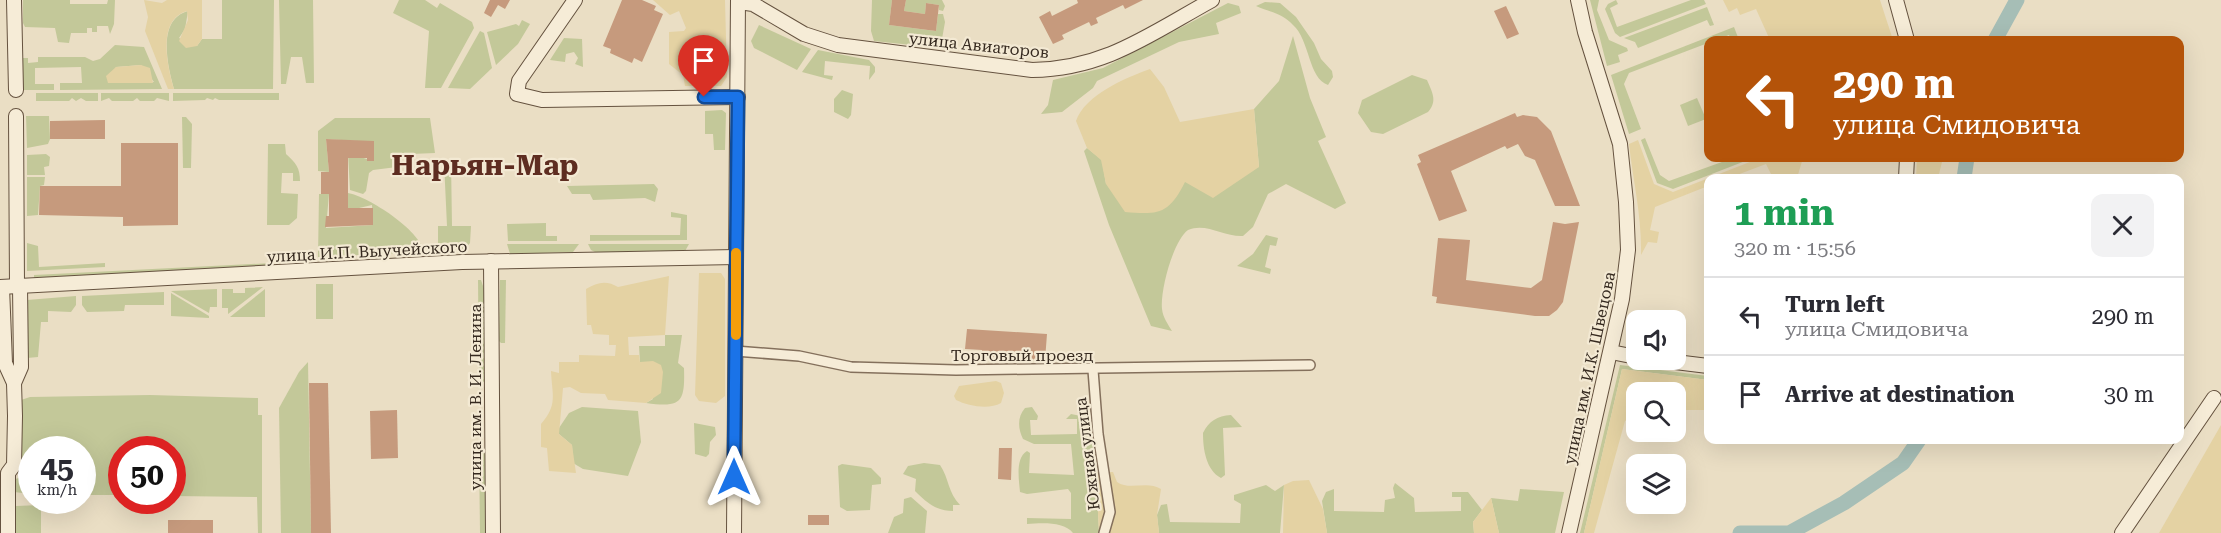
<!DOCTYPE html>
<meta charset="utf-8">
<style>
body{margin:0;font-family:"Roboto Serif",serif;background:#f2f2f3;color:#2b2b33;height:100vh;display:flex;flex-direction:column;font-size:22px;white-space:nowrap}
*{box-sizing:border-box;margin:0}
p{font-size:20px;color:#7c7c81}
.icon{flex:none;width:33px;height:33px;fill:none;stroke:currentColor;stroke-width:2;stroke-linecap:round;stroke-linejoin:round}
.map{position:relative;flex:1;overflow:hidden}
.panel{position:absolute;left:1704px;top:174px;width:480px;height:270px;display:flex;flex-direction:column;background:#fff;border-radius:12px;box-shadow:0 6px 24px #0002}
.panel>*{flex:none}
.hud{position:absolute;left:1704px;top:36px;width:480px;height:126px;border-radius:12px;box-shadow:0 6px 24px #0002;background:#b45309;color:#fff;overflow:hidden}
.tools{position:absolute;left:1626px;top:310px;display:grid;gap:12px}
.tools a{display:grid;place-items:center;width:60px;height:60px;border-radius:12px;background:#fff;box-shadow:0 6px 24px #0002;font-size:30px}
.speed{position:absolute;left:18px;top:436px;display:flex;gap:12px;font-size:30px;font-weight:700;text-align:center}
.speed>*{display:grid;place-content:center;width:78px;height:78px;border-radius:50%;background:#fff;box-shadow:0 6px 24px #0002;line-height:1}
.speed small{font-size:15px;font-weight:400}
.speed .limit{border:9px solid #d22;background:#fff;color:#111}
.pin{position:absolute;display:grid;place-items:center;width:51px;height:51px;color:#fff;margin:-62px -26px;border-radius:50% 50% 50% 0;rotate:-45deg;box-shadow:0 0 6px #0007}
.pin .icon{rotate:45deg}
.me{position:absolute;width:66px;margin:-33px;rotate:0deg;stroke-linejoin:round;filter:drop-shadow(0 0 4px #0008)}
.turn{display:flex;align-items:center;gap:21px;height:126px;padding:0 30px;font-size:27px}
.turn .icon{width:78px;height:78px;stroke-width:2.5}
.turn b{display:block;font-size:42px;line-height:51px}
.round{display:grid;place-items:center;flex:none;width:63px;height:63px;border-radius:12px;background:#f2f2f3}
.overview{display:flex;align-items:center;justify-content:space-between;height:102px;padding:0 30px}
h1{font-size:36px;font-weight:700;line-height:45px;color:#1e9e55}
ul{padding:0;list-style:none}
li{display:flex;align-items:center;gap:18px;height:78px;padding:0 30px;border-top:2px solid #e1e1e2}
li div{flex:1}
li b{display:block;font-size:22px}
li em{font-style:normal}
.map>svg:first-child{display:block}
.green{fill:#c3c899;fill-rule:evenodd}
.sand{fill:#e4d2a3;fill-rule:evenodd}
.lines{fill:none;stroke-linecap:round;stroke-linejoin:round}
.river{stroke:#a6beb6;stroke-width:15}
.building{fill:#c69a7d}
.street-casing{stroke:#84705c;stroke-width:12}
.secondary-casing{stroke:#65523f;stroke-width:16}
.street{stroke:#f6ecd7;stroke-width:9}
.secondary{stroke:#f6ecd7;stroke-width:14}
.route-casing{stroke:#114b97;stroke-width:15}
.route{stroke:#1a73e8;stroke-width:10}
.slow{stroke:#f59e0b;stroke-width:10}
.labels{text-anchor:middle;stroke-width:4.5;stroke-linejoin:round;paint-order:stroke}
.street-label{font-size:16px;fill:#35291f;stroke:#f3e9d3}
.town-label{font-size:28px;font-weight:bold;fill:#5e2d21;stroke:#f3e9d3}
</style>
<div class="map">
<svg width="2221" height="533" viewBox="0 0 2221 533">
<rect width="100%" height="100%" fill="#eadec4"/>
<g class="green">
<path d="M23 0H70V4H107L108 0H115L114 24 110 34 108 26H97V32H92V28H87V33H71L69 43 58 42 55 28 25 27 23 23Z"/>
<path d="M222 0H274L273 89H174C168 67 156 20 188 11L185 29 179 38 197 46 202 39H222Z"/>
<path d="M279 0H313L314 83H306L302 57H291L286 84H281Z"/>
<path d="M399 0H425L437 8 440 3 472 22 474 28 441 88H425L429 31 393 13Z"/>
<path d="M872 0H892L889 25 936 31 938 14H943L945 22 942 39 930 47 874 41 871 31Z"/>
<path d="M906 0H942L945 6 943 11 939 10V5L926 3 925 14 904 11Z"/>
<path d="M1590 0H1599L1597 10 1609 40 1627 48 1628 51 1618 55 1620 62 1607 66Z"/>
<path d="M1616 0 1618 4 1610 8 1617 27 1691 0H1704L1706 4 1620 37 1615 33 1605 9 1608 4Z"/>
<path d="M1265 2 1280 3 1296 17 1314 43 1321 59 1332 71 1333 77 1328 85C1308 78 1310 40 1293 25 1282 13 1269 12 1256 6Z"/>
<path d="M1228 3 1239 6 1241 13 1216 23 1219 34 1179 42 1097 81 1093 88 1062 112 1041 114 1048 105 1053 80 1103 68Z"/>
<path d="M1707 7 1714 25 1710 26 1707 20 1638 48 1635 42 1624 38Z"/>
<path d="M522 20 530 24 518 44 496 65 487 32 516 24 519 26Z"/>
<path d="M759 25 811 49 797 70 754 48 751 41Z"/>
<path d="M1734 27 1739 40H1731L1729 35 1629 73 1624 84 1641 129 1629 134 1611 75Z"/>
<path d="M480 31 484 33 492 68 470 89 448 88Z"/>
<path d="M1293 36 1310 98 1326 137 1318 141 1346 203 1335 209 1286 184 1268 194 1253 227 1243 236C1224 237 1206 222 1188 230 1173 241 1160 291 1162 309 1163 318 1168 324 1172 331L1151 326 1109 225 1084 151 1087 148 1102 160 1106 184 1184 181 1259 167 1254 109 1279 81Z"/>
<path d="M564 38 582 39 583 67 575 64 578 58 574 52 566 54 565 62 550 60Z"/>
<path d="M115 45 144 47 162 89 60 90V83H82L81 67 35 68V84H54V90H23V58H28V63L38 62V57H85L93 61 100 59ZM141 65 154 82 108 83 116 67Z"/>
<path d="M818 50 869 60 875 67V72L869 80 870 66 825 61 824 75 833 76 832 80 802 72Z"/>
<path d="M714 51 721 54 724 60 718 66 716 76 719 81 704 85 700 79 699 61Z"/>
<path d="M1412 75 1427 80C1432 92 1438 101 1428 112L1383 134 1371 132 1358 113 1362 100Z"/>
<path d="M842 90 853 94 851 115 848 119 834 112V99Z"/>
<path d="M36 93H98V101H86L81 98 76 101 72 98 69 101H36Z"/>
<path d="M101 93H169V101L157 98 154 101H140L137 98 133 101H112L109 98 101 101Z"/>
<path d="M173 93H279V100H219L215 98 213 100 207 98 205 100 173 101Z"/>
<path d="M1697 98 1706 119 1688 126 1680 105Z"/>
<path d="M722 110 726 113 725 150H714L713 134H705V111Z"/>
<path d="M26 116H49L50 139 48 144 27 148Z"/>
<path d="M182 117H186L192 124 191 168H183Z"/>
<path d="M335 118H430L435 153 411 154 400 158 397 167 373 170 369 173 366 191 363 194 350 190 348 153 373 161V142L326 139 329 172 318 171V131Z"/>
<path d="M1645 138 1660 175 1669 181 1733 158H1753L1673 189 1657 183 1641 140Z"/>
<path d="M268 144H285L286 154C296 163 300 168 300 181H293V173H282L281 193 298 194 297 218 289 225H267Z"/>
<path d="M46 154 50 157 49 166 44 167 45 175H27V155Z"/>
<path d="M451 161 452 226H471L470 243 465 249 431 250V246L438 243V226H447L444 162Z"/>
<path d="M27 177H45L44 185 40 186 38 215 27 216Z"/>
<path d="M654 184 658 189 655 202 645 198 593 200 590 194H572L567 186Z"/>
<path d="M348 193C369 197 420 230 424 252L318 257 319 194H329L326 228 373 225 372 205 359 208V213H348Z"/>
<path d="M671 212 687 215V240L590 241V235H680L681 218 671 217Z"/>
<path d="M546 223V236H557V241H508L507 224Z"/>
<path d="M1266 235 1278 238 1276 246 1270 245 1265 267 1271 269 1270 274 1237 266 1253 254Z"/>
<path d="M27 243 38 246 39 267 105 263V267L27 271Z"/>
<path d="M507 244H579L573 252 510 254Z"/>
<path d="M588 244H689L684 253H597L591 250Z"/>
<path d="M272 263 269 268 34 279V275Z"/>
<path d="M478 280H481L485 292V382H479Z"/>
<path d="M500 280H506L505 343H501L499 341Z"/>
<rect x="316" y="284" width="17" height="35"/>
<path d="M263 287 228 314V308H222V289H233V293H245V288Z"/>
<path d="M217 289V307H210L209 313 171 291Z"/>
<path d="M265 289V317H230Z"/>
<path d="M164 292V305H125L124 311 87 312 82 305V296Z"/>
<path d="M171 293 209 316V318L171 316Z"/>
<path d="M76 296V305L71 312 48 311V322H41L38 357 27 358V300Z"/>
<path d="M665 335H682L678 363 684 368C685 402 682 408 646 403L653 399 640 362 639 346H665Z"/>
<path d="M308 362 311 533H281L279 408 299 372Z"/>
<path d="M1620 365 1708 376V380L1622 369 1584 533H1580Z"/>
<path d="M150 395 258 398V415H262V533H258L257 497 173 496 172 450H122L121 495H83L82 450H32L31 494 14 492 13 480 21 477V400L30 397Z"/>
<path d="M582 407 638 411 641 442 628 476 583 469 573 463 572 445 559 434V428L569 413Z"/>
<path d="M1032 407 1038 416 1037 420H1030L1031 435 1077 434V419H1066L1071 414 1081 416 1090 426 1096 472 1099 533H1073C1064 521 1041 523 1027 524V518L1071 519V493L1068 489 1027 494 1020 492C1019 480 1015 458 1027 451L1030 453 1029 473 1074 475 1071 444H1034L1023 439C1018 429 1017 417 1025 408Z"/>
<path d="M1231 415 1242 427 1223 428 1225 475 1221 478C1206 470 1203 449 1203 433 1209 421 1217 416 1231 415Z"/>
<path d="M694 423 715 427 716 435 710 442 709 454 706 457 695 454Z"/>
<path d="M479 449 487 456 486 533H480Z"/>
<path d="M924 463 940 465C949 478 948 493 960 505H953V511C936 511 926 502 915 491L916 479 903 474 908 466Z"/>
<path d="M842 464 871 468 881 478V484L872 485 870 510 847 511 840 507 838 466Z"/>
<path d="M1395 483 1414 498 1415 512 1461 511V497H1452V492H1468L1482 510 1473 522 1474 533H1327L1322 501 1326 492 1334 489V511L1384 512 1385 500 1395 498 1393 488Z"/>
<path d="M1266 485 1275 491 1284 485 1280 533H1159L1157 515 1161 505 1167 504 1170 522 1240 523 1241 504 1234 500V495Z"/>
<path d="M1520 489 1564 492 1555 533H1499L1491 498 1518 501Z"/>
<path d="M911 497 927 511 925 533H888L894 517 903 513 904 499Z"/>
<path d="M41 505V533H13L16 506Z"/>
</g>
<g class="sand">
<path d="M144 0 162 3 167 0H202V39L197 46 186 48 179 41 188 20 187 11C156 20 168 67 174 89H168L145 31 148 17Z"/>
<path d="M653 0H725L727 77 721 86H685L683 75 669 64V32L684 31 686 28 679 11 670 15ZM711 37 713 49 724 60 714 72 719 78V82L704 85 700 79 699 61 708 53 707 48 698 47 703 38Z"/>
<path d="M1723 0H1880L1893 40H1770L1756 9 1740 15 1737 8 1729 12Z"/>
<path d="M141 65 150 68 153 83H108L106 76 116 67Z"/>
<path d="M1150 69 1164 87 1180 122 1254 109 1259 167 1213 198 1185 182C1169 214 1159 215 1125 212L1106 184 1101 160 1087 148 1076 121C1085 95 1125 78 1150 69Z"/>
<path d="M1638 140 1654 184 1673 192 1760 158H1803L1797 178H1773L1766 164 1729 178H1708V186L1655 207 1650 230 1659 232 1657 243 1648 242 1641 255C1642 217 1633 181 1629 144Z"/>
<path d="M1917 158H1943L1938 178H1916Z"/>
<path d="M699 273H721L725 279V396L716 403 699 401 695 395Z"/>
<path d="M669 276 665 335 628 337 629 355H639L640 362 653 361 661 365 663 372 661 393 646 403 608 400 605 394 581 393 570 387 563 388 559 434 572 445 576 473 549 471 547 448 541 447V424C558 405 552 395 551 371L559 373V362H579V355L615 356 616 345H609V335L593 334 591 325H587L586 289C597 282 607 280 618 287Z"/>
<path d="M1622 369 1708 380V410H1676V393H1636V414L1625 421 1594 533H1584Z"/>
<path d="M996 381 1001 383 1004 393 1001 403C989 410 968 406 956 400L954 396 959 386Z"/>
<path d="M2221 425V533H2159Z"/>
<path d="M1096 472H1113L1117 482C1130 491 1147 480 1161 489L1157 515 1159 533H1099Z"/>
<path d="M1309 480 1323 509 1327 533H1283L1284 485 1293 481Z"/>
<path d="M1491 498 1499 533H1474L1473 522Z"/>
</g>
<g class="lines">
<g class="river">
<path d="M1995 40 2017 0"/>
<path d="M1964 178 1967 158"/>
<path d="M1740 533H1789L1844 503 1903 463 1919 440"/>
</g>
</g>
<g class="building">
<path d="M490 0H510L505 9 498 5 491 17 484 13Z"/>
<path d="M622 0H642L656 6 654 10 663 14 642 62 634 58 632 63 610 53 611 49 603 46Z"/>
<path d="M892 0H906L904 11 925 14 926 3 939 5 936 31 889 25Z"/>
<path d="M1077 0H1143L1125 9 1123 5 1096 18 1098 23 1091 26 1089 22 1062 35 1064 39 1053 44 1039 17 1050 11 1052 16 1078 3Z"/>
<path d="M1506 6 1519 34 1507 39 1494 11Z"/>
<path d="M1515 113 1517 117 1523 115 1537 117 1551 131 1580 206H1555L1535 160 1525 156 1518 144 1507 149 1505 146 1451 171 1467 211 1439 221 1417 164 1421 162 1418 155Z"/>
<path d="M105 120V139H50V121Z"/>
<path d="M326 139 374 141V161H367V158H348V208H373V225L325 227 326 216H329V194H321V172H329Z"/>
<path d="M121 143H178V225L123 226V217L39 215 40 186H121Z"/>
<path d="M1553 222 1565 224 1579 222 1563 302 1557 310 1549 316H1535L1436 303 1437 297 1432 296 1438 238 1470 240 1466 280 1531 288 1542 280Z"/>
<path d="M967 329 1047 334 1045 360 982 356V350L965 349Z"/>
<path d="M309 383H328L331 533H311Z"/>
<path d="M397 410 398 458 371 459 370 411Z"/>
<path d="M999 448H1012L1011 480 998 479Z"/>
<rect x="808" y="515" width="21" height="10"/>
<rect x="168" y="520" width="45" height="13"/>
</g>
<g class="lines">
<defs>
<g id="street">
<path d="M735 351 799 356 851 367 956 370 1310 365"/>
<path d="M1093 370 1098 434 1110 512 1104 533"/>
</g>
<g id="secondary">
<path d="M14 0 16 90"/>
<path d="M575 0 519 81 517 94 542 100 738 97"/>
<path d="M1896 0 1907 40"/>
<path d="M739 2 753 4 804 34 838 45 1032 70C1105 69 1150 34 1212 0"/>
<path d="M16 116 17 286"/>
<path d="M1906 178 1907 158"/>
<path d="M491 261 493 533"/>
<path d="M0 287 462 262 736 257"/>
<path d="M2 287 5 363 14 383 15 416 14 465 8 473V533"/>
<path d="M1611 352 1636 357"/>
<path d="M1659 360 1708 366"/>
<path d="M14 383 21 367 20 286"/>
<path d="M734 533 738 0"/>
<path d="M1569 533 1622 299 1628 250 1626 202 1620 144 1585 32 1578 0"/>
<path d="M2122 533 2214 398"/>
</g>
</defs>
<use href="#street" class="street-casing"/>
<use href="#secondary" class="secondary-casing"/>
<use href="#street" class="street"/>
<use href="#secondary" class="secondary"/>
</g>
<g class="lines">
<defs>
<path id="route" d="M704 97H738L734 477"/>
</defs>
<use href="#route" class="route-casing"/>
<use href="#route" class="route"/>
<path class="slow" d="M736 335V253"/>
</g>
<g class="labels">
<g class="street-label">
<text transform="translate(979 45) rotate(6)" y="6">улица Авиаторов</text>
<text transform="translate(367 251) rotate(-3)" y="6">улица И.П. Выучейского</text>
<text x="1022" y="361">Торговый проезд</text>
<text transform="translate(1589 368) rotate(-78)" y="6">улица им. И.К. Швецова</text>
<text transform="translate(475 397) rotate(-90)" y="6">улица им. В. И. Ленина</text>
<text transform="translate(1087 454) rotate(-97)" y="6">Южная улица</text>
</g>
<g class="town-label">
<text x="485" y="175">Нарьян-Мар</text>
</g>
</g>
</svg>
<div class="tools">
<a><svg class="icon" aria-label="sound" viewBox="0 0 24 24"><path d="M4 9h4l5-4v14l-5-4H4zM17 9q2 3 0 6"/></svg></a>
<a><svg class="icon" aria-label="search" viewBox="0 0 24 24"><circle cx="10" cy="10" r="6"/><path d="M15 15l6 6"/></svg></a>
<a><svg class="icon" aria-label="layers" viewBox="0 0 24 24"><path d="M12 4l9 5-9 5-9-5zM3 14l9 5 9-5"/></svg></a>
</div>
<div class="speed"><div>45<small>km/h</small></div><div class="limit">50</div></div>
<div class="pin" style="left:704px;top:97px;background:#d93025"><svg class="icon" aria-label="arrive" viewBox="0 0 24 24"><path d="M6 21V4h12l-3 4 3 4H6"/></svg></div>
<svg class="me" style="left:734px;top:477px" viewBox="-20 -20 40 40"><path d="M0-17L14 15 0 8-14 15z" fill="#1a73e8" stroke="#fff" stroke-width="4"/></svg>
<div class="hud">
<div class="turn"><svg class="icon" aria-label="left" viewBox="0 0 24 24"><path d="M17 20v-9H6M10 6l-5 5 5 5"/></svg><div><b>290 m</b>улица Смидовича</div></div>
</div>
<section class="panel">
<div class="overview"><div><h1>1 min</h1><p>320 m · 15:56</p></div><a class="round"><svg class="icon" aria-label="close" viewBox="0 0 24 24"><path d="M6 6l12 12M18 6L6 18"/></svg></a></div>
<ul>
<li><svg class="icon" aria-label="left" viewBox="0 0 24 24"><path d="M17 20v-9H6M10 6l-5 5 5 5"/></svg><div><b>Turn left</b><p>улица Смидовича</p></div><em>290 m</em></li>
<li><svg class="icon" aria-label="arrive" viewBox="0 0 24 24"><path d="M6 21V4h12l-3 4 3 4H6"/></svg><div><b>Arrive at destination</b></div><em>30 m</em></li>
</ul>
</section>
</div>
